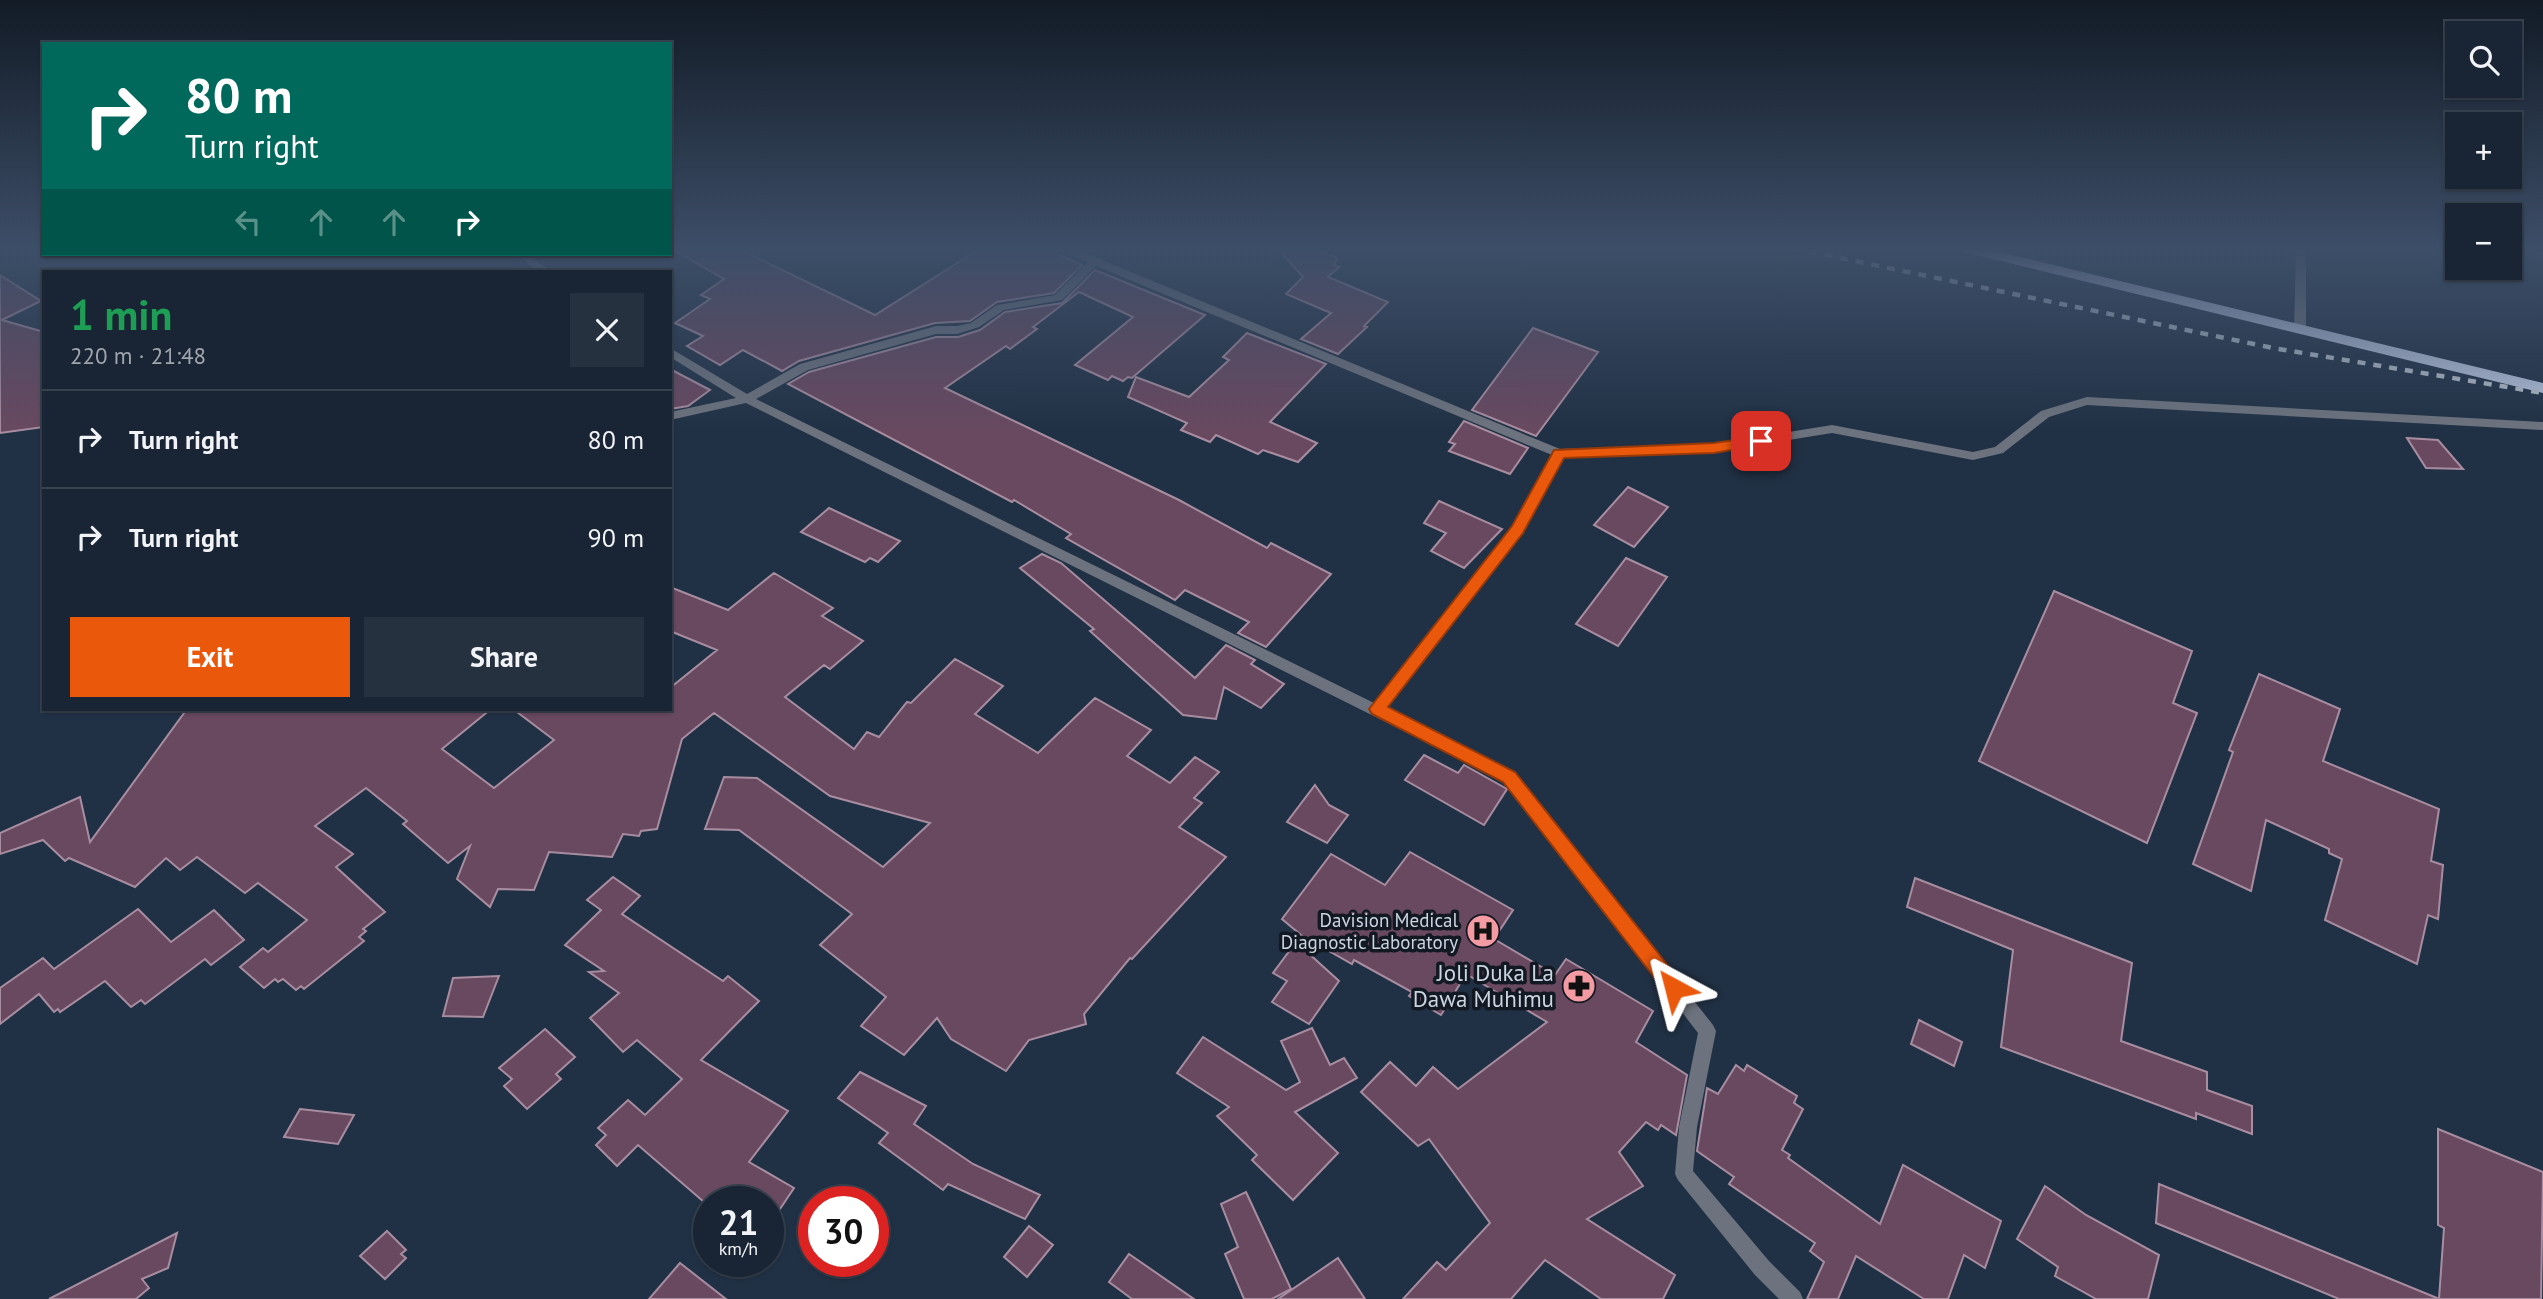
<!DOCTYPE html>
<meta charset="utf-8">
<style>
body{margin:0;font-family:"PT Sans",sans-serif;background:#263140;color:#f1f3f6;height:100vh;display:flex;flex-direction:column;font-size:26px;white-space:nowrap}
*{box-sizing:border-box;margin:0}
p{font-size:23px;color:#9fa5ac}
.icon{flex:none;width:38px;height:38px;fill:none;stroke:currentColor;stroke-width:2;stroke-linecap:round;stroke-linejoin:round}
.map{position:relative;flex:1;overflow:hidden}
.sheet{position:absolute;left:42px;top:270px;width:630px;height:441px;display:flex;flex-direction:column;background:#192534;border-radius:0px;box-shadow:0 2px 5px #0004,0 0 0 2px #37424f}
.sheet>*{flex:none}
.hud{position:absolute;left:42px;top:42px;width:630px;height:214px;border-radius:0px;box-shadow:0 2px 5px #0004,0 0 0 2px #37424f;background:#00695c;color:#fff;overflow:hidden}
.controls{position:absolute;left:2445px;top:21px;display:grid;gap:14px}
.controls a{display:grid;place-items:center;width:77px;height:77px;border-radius:0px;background:#192534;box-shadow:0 2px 5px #0004,0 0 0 2px #37424f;font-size:35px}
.speed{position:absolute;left:693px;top:1186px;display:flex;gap:14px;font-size:35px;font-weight:700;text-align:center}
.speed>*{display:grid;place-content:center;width:91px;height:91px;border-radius:50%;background:#192534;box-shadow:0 2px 5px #0004,0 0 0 2px #37424f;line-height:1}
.speed small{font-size:18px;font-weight:400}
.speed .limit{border:10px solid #d22;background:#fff;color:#111}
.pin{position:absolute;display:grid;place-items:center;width:60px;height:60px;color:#fff;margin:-30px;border-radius:14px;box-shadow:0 4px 10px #0006}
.me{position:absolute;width:77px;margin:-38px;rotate:322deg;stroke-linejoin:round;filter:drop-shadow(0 0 5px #0008)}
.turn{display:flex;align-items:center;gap:24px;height:147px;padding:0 28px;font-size:32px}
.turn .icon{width:91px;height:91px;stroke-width:2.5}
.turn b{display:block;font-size:49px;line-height:60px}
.lanes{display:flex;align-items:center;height:66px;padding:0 28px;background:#0003;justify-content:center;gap:35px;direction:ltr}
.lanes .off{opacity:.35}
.round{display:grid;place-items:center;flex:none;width:74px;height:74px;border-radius:0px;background:#263140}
.head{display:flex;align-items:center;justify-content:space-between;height:119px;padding:0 28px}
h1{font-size:42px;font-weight:700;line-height:52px;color:#1e9e55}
.primary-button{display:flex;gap:14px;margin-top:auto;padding:14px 28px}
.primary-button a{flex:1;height:80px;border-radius:0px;background:#ea580c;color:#fff;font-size:28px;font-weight:700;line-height:80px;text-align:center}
.primary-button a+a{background:#263140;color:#f1f3f6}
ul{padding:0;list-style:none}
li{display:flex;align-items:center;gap:21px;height:98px;padding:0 28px;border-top:2px solid #37424f}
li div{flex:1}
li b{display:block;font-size:26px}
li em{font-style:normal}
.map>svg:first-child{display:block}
.building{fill:#684960;stroke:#a88da0;stroke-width:2}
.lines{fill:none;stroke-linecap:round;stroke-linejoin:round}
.minor{fill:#6d737e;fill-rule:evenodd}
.trunk{fill:#b6c2dc;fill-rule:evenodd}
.rail{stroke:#b2bdcb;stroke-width:4.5;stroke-dasharray:8 8;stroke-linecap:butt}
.route{fill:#ea580c;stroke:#983908;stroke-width:2}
.labels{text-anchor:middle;stroke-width:7;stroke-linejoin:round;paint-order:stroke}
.poi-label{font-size:19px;fill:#cbd5e2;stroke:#121922;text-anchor:end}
.near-poi-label{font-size:23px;fill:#cbd5e2;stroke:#121922;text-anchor:end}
</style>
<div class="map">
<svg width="2543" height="1299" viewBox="0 0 2543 1299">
<rect width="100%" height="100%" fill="#213145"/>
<g class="building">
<path d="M670 248H737L875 315 981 248H1043L1082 265 1054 293 997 302 970 321 935 323 799 361 782 371 743 350 720 365 687 346 703 336 675 323 710 299 701 295 724 279Z"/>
<path d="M1277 248H1314L1337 258 1334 265 1339 267 1328 277 1388 302 1364 326 1367 327 1338 354 1301 339 1331 313 1286 294 1303 277Z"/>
<path d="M1095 270 1205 315 1132 378 1128 377 1123 381 1112 376 1108 380 1075 365 1133 317 1079 292 1033 327 1037 329 1010 349 1006 346 945 388 1179 500 1267 548 1271 543 1331 574 1266 647 1238 633 1249 622 1185 590 1175 600 1066 538 1071 534 1014 500 1012 502 788 384 809 372 936 337H958L980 330 1005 312 1062 303Z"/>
<path d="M0 275 41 301 2 320 44 332V427L0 433Z"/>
<path d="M1533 328 1598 352 1536 436 1472 410Z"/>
<path d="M1247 333 1326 364 1270 422 1317 443 1298 462 1263 450 1258 454 1216 435 1210 442 1181 430 1187 423 1128 397 1136 377 1189 397 1229 360 1223 357Z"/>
<path d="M670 369 710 390 688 406 670 409Z"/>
<path d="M1464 421 1528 448 1510 474 1449 451 1455 444 1449 442Z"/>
<path d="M2407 438 2438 440 2463 469 2426 468Z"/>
<path d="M1628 487 1668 507 1634 547 1594 525Z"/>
<path d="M1439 501 1502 529 1464 568 1431 551 1446 533 1424 523Z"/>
<path d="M829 508 900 541 878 562 870 558 865 562 801 532Z"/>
<path d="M1042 554 1061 563 1195 678 1226 645 1255 660 1251 664 1284 684 1261 708 1224 687 1216 719 1183 715 1090 631 1094 629 1020 568Z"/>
<path d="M1626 558 1667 577 1618 646 1576 624Z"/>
<path d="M774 573 833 608 822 616 863 641 830 669 824 665 785 697 854 749 867 732 879 737 907 702 911 703 955 659 1003 686 975 714 1038 753 1095 698 1151 730 1127 756 1170 783 1195 757 1219 772 1194 798 1202 803 1179 827 1226 857 1132 959 1130 958 1084 1014 1086 1024 1029 1040 1006 1071 951 1039 937 1018 904 1055 861 1026 886 997 820 945 852 914 739 830 705 829 724 777 757 778 883 867 930 823 830 796 714 713 682 739 657 829 641 831 639 836 623 834 612 857 549 852 534 890 498 889 490 907 457 879 470 846 448 863 403 824 407 821 366 788 315 826 353 854 336 867 385 912 363 929 366 931 359 937 364 941 304 989 301 986 296 990 283 979 278 982 275 979 264 988 240 967 263 948 268 952 307 920 258 883 245 893 197 857 180 870 166 858 135 887 69 858 65 861 43 840 0 854V833L80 797 90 842 187 709H491L442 749 494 788 554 740 513 709H670V688L717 650 670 631V587L728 610Z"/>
<path d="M2054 591 2192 651 2173 703 2197 713 2147 843 1979 761Z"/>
<path d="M2259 674 2340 709 2323 761 2439 809 2431 861 2443 865 2438 919 2428 915 2417 964 2325 920 2342 859 2329 853V849L2266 820 2251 891 2193 864 2233 752 2229 750Z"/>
<path d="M1424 755 1458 773 1464 765 1507 789 1484 825 1405 780Z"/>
<path d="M1315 785 1329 805 1348 815 1327 843 1287 822Z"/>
<path d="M1410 852 1513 910 1494 939 1555 975 1566 959 1653 1011 1636 1042 1687 1075 1676 1135 1661 1125 1658 1130 1646 1122 1619 1152 1643 1186 1587 1219 1675 1275 1663 1299H1601L1545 1260 1511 1299H1403L1437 1262 1446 1270 1490 1223 1429 1139 1418 1146 1361 1092 1390 1062 1416 1086 1433 1067 1458 1089 1547 1022 1466 974 1441 1015 1409 996 1412 992 1354 960 1352 964 1301 935 1282 919 1331 854 1385 885Z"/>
<path d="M613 877 640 896 622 914 723 981 728 976 759 1001 701 1060 788 1111 749 1162 794 1188 776 1215 768 1210V1202H704L638 1145 617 1166 596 1145 606 1135 598 1128 628 1100 645 1115 682 1079 637 1040 623 1052 590 1018 619 993 589 972 604 971 565 945 601 910 587 900Z"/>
<path d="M1915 878 2132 963 2121 1041 2207 1072V1090L2252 1106V1134L2196 1113V1119L2001 1047 2013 950 1907 907Z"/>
<path d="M138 909 171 942 214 910 244 940 211 965 205 959 145 1004 141 1000 131 1007 105 981 60 1012 58 1009 54 1012 39 994 0 1024V988L43 958 54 969Z"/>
<path d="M1296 942 1339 981 1309 1024 1272 1002 1287 981 1273 973Z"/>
<path d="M499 976 483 1017 443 1016 453 978Z"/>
<path d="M1919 1020 1962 1042 1954 1066 1911 1044Z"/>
<path d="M1312 1028 1330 1065 1344 1058 1357 1078 1295 1112 1338 1153 1293 1200 1252 1160 1257 1155 1217 1116 1229 1107 1177 1073 1203 1037 1286 1090 1300 1082 1281 1041Z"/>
<path d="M545 1029 575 1057 556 1074 561 1079 527 1109 504 1086 512 1079 499 1068Z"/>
<path d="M1736 1065 1744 1071 1747 1065 1797 1096 1794 1103 1803 1109 1782 1150 1790 1155 1788 1158 1880 1224 1903 1165 2001 1221 1985 1268 1964 1255 1948 1299H1924L1856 1256 1838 1299H1807L1824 1262 1810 1251 1815 1243 1729 1184 1734 1177 1697 1151 1707 1088 1718 1094Z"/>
<path d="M860 1072 926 1106 914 1124 973 1164 1040 1195 1025 1219 948 1184 943 1190 879 1143 888 1133 838 1098Z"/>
<path d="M300 1109 354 1115 338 1144 284 1137Z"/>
<path d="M2438 1129 2543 1172 2541 1299H2439L2444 1228 2438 1225Z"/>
<path d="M2159 1184 2437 1298V1299H2339L2156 1223Z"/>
<path d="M2045 1186 2086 1215 2159 1255 2148 1299H2096L2055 1276 2058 1267 2017 1239Z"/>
<path d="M1246 1192 1291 1289 1272 1299H1244L1225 1254 1238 1247 1221 1204Z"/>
<path d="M1029 1226 1053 1245 1027 1277 1004 1257Z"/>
<path d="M387 1231 406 1250 401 1254 406 1258 385 1279 360 1256Z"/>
<path d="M177 1233 168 1268 142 1279 149 1288 136 1299H49Z"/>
<path d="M1129 1254 1194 1299H1132L1109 1282Z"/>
<path d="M1338 1258 1365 1299H1278Z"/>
<path d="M680 1263 726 1299H649Z"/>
</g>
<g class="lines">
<g class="minor">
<path d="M1058 248H1073L1560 449 1714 444 1832 425 1973 452 1995 447 2041 411 2087 397 2543 422V430L2087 405 2049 417 2003 453 1973 460 1832 433 1714 452 1563 457 1523 532 1386 709 1514 773 1713 1025 1716 1031 1697 1127 1693 1171 1769 1261 1800 1292 1803 1299H1779L1755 1275 1678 1180 1675 1174 1679 1127 1698 1033 1504 781 746 403 670 420V412L736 398 670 357V348L747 394 800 364 936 326H957L971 323 997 305 1055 295 1088 262ZM1096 266 1552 455 1513 526 1374 703 756 399 808 370 936 334H957L979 327 1004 310 1062 300Z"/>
<path d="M2293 248H2303L2306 253V329L2300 333 2294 329 2296 253Z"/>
<path d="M516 254H528L550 271H538Z"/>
</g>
<path class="trunk" d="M1957 248H1983L2543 383V393L1964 252Z"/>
<path class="rail" d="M1793 248 2273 348 2543 393"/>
</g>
<linearGradient id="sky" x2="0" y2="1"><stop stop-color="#121b26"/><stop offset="0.58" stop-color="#3d4e68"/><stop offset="1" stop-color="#3d4e68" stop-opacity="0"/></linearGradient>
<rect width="2543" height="430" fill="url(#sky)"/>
<path class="route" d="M1761 436 1768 441 1766 444 1714 453 1564 458 1523 533 1388 707 1515 772 1681 982 1684 988 1681 994 1674 997 1667 994 1503 782 1372 714 1369 709 1512 526 1554 450 1714 443Z"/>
<defs>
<symbol id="hospital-disc" viewBox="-11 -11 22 22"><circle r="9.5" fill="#f49aa2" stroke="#121922"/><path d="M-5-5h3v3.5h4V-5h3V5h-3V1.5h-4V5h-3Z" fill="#111"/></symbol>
<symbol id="pharmacy-disc" viewBox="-11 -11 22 22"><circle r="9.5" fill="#f49aa2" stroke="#121922"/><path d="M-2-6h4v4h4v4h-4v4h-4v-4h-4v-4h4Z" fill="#111"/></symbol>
</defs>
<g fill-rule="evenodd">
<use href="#hospital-disc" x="1464" y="912" width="38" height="38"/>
<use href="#pharmacy-disc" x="1560" y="967" width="38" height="38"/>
</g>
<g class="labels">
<g class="poi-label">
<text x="1458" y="927">Davision Medical<tspan x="1458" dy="22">Diagnostic Laboratory</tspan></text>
</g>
<g class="near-poi-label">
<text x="1554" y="981">Joli Duka La<tspan x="1554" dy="26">Dawa Muhimu</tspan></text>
</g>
</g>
</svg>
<div class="controls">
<a><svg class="icon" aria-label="search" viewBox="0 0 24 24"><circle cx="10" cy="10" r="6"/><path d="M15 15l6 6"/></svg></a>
<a>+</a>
<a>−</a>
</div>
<div class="speed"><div>21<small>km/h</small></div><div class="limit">30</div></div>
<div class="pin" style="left:1761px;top:441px;background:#d93025"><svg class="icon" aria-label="arrive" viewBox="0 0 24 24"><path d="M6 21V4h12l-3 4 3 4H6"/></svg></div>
<svg class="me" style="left:1674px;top:988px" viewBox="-20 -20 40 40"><path d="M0-17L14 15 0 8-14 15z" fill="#ea580c" stroke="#fff" stroke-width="4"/></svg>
<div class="hud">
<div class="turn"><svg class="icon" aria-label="right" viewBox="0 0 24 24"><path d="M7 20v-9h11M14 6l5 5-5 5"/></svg><div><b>80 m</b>Turn right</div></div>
<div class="lanes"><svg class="icon off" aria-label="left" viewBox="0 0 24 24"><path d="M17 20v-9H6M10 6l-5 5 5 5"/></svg><svg class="icon off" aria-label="ahead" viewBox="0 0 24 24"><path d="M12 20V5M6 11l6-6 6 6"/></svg><svg class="icon off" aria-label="ahead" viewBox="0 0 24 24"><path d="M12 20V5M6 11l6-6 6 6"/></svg><svg class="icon" aria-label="right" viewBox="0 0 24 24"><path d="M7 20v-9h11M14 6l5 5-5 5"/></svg></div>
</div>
<section class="sheet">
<div class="head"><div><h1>1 min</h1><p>220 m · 21:48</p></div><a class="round"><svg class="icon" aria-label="close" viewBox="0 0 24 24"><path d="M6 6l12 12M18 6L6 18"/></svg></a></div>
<ul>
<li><svg class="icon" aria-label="right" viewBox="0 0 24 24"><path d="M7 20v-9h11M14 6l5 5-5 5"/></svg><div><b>Turn right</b></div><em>80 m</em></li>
<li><svg class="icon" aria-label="right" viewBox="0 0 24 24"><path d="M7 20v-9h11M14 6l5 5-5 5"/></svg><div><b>Turn right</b></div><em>90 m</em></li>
</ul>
<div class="primary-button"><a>Exit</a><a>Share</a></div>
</section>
</div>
